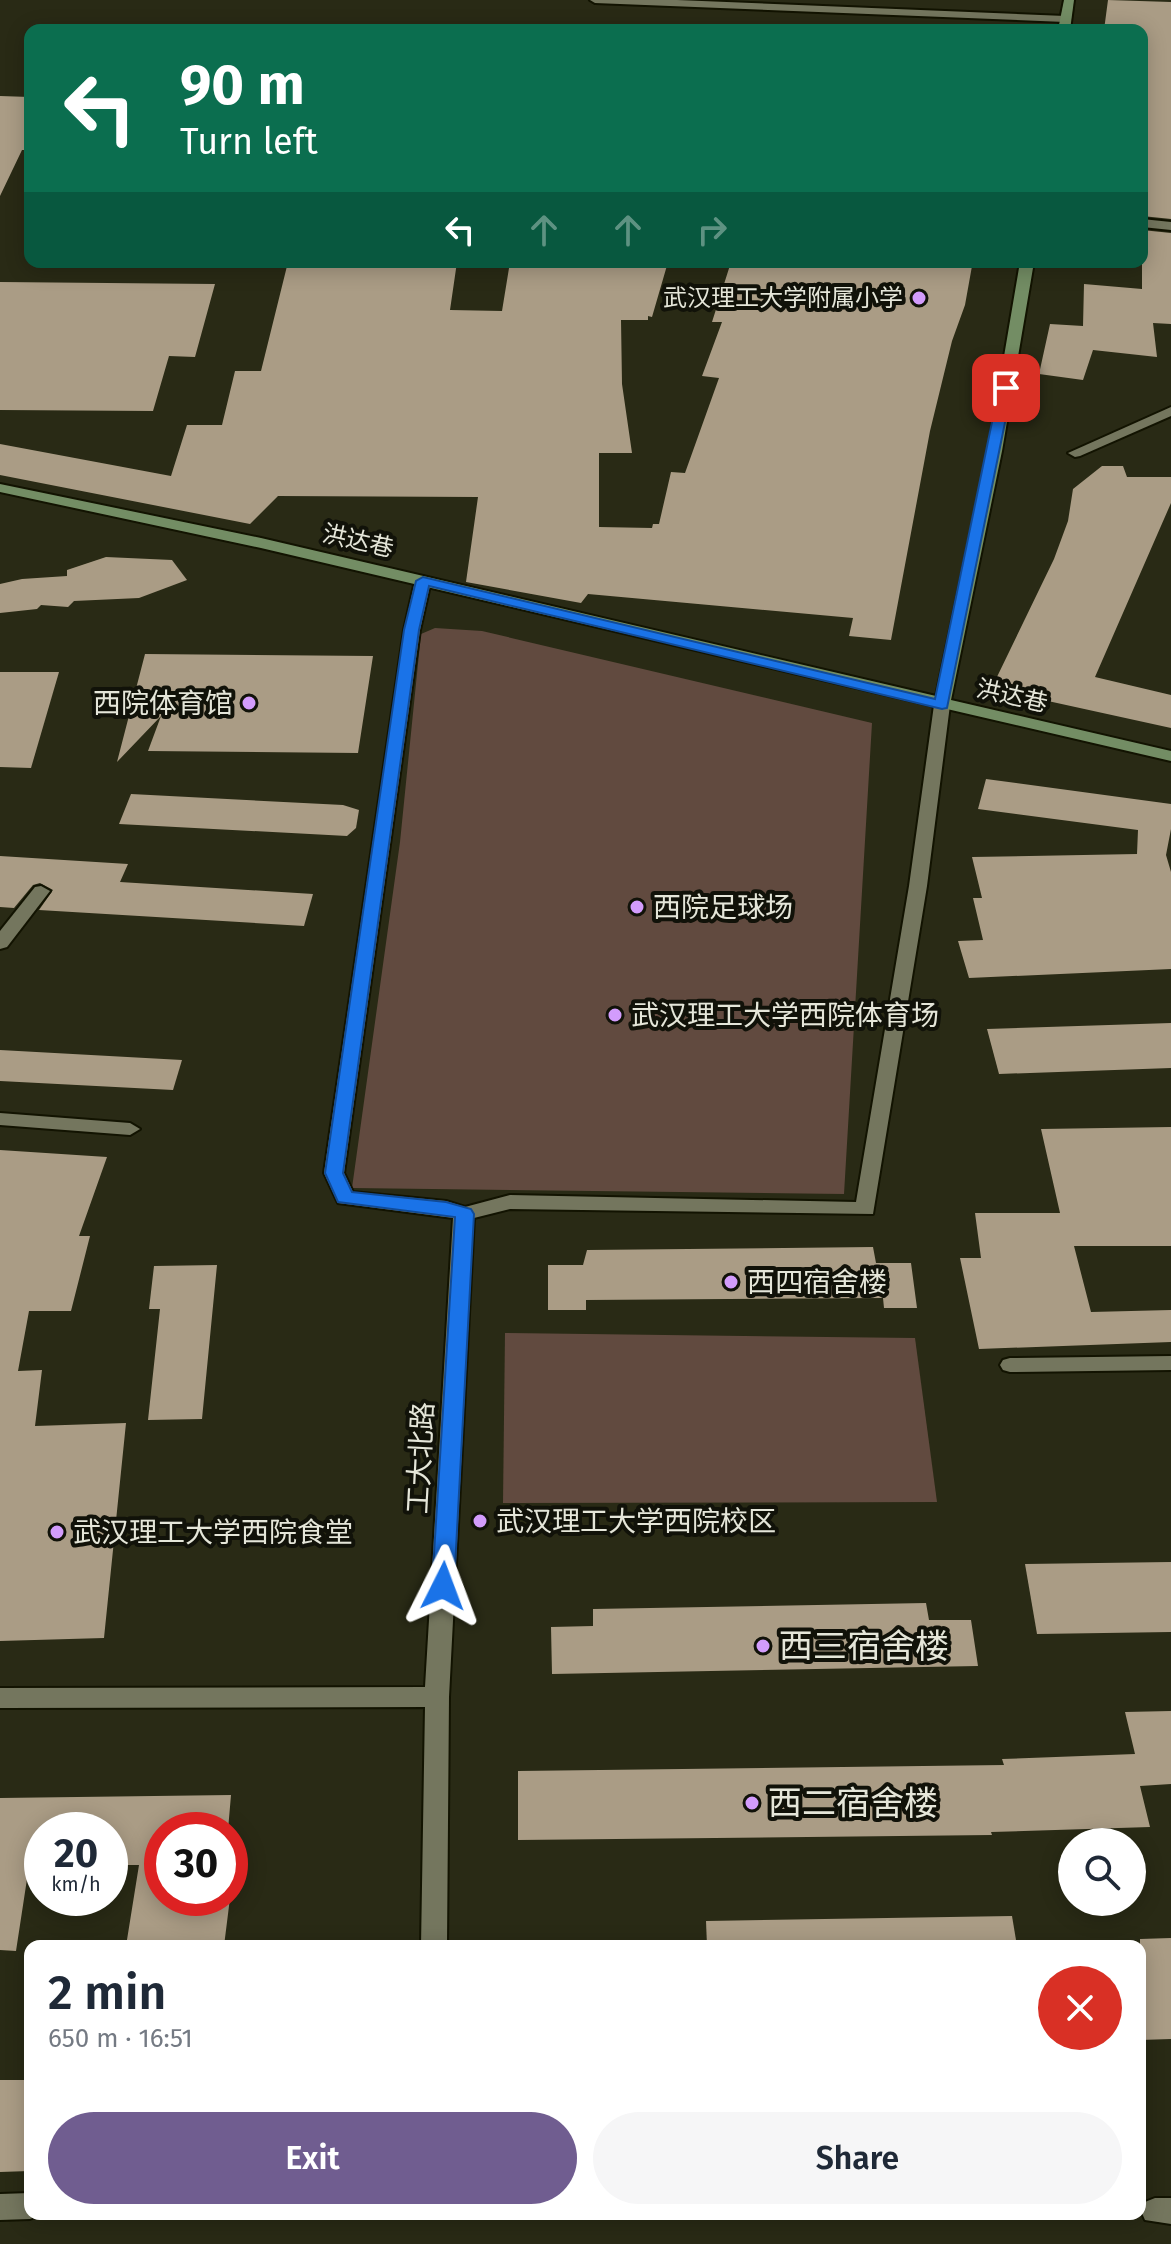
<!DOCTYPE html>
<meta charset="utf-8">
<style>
body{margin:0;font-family:"Fira Sans","Noto Sans SC",sans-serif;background:#f6f6f7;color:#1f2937;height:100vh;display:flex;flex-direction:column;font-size:30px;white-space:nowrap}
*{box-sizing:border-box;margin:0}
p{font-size:26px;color:#747a83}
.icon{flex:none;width:44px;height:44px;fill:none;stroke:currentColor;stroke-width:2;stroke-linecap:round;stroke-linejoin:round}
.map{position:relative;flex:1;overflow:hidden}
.side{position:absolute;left:24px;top:1940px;width:1122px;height:280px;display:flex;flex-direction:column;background:#fff;border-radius:16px;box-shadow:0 4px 20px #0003}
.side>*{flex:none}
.top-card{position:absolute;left:24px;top:24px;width:1124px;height:244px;border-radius:16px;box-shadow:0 4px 20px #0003;background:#0b6e4f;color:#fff;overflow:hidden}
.tools{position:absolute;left:1058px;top:1828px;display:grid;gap:16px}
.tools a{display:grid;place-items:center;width:88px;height:88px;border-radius:50%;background:#fff;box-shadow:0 4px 20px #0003;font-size:40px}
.speed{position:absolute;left:24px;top:1812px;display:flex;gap:16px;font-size:40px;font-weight:700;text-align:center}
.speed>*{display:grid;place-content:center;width:104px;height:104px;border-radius:50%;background:#fff;box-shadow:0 4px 20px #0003;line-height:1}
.speed small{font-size:20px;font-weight:400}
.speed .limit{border:12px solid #d22;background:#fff;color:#111}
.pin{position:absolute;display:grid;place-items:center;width:68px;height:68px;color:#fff;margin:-34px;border-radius:16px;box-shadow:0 4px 12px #0006}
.me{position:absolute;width:88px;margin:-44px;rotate:3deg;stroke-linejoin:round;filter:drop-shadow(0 0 6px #0008)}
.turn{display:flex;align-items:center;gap:28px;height:168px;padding:0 24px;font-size:36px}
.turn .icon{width:104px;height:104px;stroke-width:2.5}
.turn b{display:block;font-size:56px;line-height:68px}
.lanes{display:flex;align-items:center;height:76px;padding:0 24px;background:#0003;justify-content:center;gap:40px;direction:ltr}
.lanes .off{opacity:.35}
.round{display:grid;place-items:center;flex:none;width:84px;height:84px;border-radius:42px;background:#f6f6f7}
.summary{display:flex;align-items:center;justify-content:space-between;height:136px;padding:0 24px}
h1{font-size:48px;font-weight:600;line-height:60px}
.primary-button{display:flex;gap:16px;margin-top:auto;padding:16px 24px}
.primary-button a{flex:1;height:92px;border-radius:48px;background:#705d90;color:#fff;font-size:32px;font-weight:600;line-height:92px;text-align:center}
.primary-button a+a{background:#f6f6f7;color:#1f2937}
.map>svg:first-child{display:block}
.green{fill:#614a3f}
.building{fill:#aa9c85}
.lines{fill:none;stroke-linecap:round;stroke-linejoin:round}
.lane-casing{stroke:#121301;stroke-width:4}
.street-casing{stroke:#121301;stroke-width:4}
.secondary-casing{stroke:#121301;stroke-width:4}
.lane{fill:#74765e;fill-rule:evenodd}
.street{fill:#74765e;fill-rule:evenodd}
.secondary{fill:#738d64;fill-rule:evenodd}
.route{fill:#1a73e8;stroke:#114b97;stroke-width:2}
.poi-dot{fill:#d39cfc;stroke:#111209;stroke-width:3}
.labels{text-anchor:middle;stroke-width:8;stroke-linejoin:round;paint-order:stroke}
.far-poi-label{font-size:24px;fill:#e5e6d9;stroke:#111209;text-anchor:end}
.far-street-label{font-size:24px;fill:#e5e6d9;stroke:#111209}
.poi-label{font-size:28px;fill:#e5e6d9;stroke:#111209;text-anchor:start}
.street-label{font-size:28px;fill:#e5e6d9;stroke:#111209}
.near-poi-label{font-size:34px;fill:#e5e6d9;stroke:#111209;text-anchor:start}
</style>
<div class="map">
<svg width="1171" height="2244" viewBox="0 0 1171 2244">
<rect width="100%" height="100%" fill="#292a15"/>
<g class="green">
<path d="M435 628 482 631 872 723 844 1194 352 1188 400 842 421 634Z"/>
<path d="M505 1333 915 1338 937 1502 503 1503Z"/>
</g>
<g class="building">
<path d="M1108 0 1171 2V219L1142 216V30H1104Z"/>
<path d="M0 96 30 97V150H22L0 196Z"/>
<path d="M1142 230 1171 233V324L1153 323 1157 357 1093 350 1083 380 1039 374 1050 324 1083 326 1084 284 1142 289Z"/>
<path d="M288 262H457L450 310 502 311 510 262H668L652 317 648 316V320H621L622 384 632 453H599V527L652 528 653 524H659L671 472 685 473 719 378 702 376 722 322H712L731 262H915L972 266 965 305 952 341 930 431 891 640 849 636 853 618 588 594 581 603 466 582 478 497 278 496 250 524 0 475V444L171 476 187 425H222L235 371H261Z"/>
<path d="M0 282 215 284 195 357 169 356 153 411 0 410Z"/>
<path d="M1102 466H1123L1127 477H1171V503L1095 677 1171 695V728L1011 693 995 681 1054 559 1068 521 1073 489Z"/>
<path d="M106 557 172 560 187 580 139 598 74 601 68 607 41 605 37 609 0 613V584L22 579 67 576V570Z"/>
<path d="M145 654 373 656 358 753 148 751 161 716 117 762Z"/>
<path d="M0 672H59L31 768 0 767Z"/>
<path d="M986 779 1171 804V829L1166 855 1171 872V969L969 978 958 941 983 940 973 898H982L972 857 1137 854 1138 830 978 809Z"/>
<path d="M131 794 343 805 359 810 356 828 347 836 119 824Z"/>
<path d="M0 856 128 864 120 882 313 894 304 926 39 910 53 890 40 883 33 885 14 908 0 907Z"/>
<path d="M1171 1023V1068L999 1074 987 1029Z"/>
<path d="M0 1050 182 1060 173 1090 0 1081Z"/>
<path d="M1171 1127V1246H1074L1091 1312 1171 1310V1342L979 1349 960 1258H981L975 1213H1060L1041 1129Z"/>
<path d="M0 1150 107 1157 79 1236H90L71 1311H29L18 1371 42 1370 35 1426 126 1423 104 1638 0 1641Z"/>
<path d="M873 1247 876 1263H911L917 1308H884L883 1298 586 1300V1310H548V1265H583L587 1250Z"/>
<path d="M217 1265 202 1419 148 1420 160 1309H149L154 1266Z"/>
<path d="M1171 1562V1632L1037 1634 1025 1564Z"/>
<path d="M926 1603 929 1620H971L978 1666 552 1674 551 1627 593 1626V1609Z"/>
<path d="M1171 1711V1784L1140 1786 1150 1827 991 1832 992 1835 518 1840V1771L1004 1765 1002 1759 1135 1754 1125 1712Z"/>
<path d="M231 1795 228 1830H162V1898H230L224 1946H126L139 1865H110V1830H42V1866H29L16 1951 0 1950V1798Z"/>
<path d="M1012 1916 1017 1946H707L706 1921Z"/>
<path d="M1171 1938V2039L1140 2040V1939Z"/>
<path d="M0 2080H30V2171L0 2172Z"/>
</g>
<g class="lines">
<defs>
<path id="lane" d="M1171 1356V1370L1010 1372 1003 1370 1000 1365 1003 1360 1010 1358Z"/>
<g id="street">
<path d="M590 0H677L1065 16 1071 19 1065 22 595 3Z"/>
<path d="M1142 219 1171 222V230L1142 227Z"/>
<path d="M1171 407V416L1080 456 1075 457 1068 453Z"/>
<path d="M423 576 431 581 420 630 344 1173 353 1192 446 1201 465 1207 510 1195 856 1202 909 886 934 705 942 700 950 705 927 886 873 1214 510 1209 474 1218 449 1697 447 1946H421L425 1707 0 1708V1688L425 1687 453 1218 338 1203 324 1173 404 630 415 581Z"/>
<path d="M41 886 50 891 7 947 0 949V931L35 887Z"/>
<path d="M0 1113 130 1123 140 1129 130 1135 0 1125Z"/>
<path d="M30 2193V2214L40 2215 30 2219 0 2220V2194Z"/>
<path d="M1155 2198H1171V2224L1145 2220 1141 2211 1145 2202Z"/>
</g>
<g id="secondary">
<path d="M1064 0H1074L1070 30H1058Z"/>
<path d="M1020 262H1034L1002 451 951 700 1171 751V761L947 709 942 710 934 706 261 548 0 492V484L261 538 936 696 988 451Z"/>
</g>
</defs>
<use href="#lane" class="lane-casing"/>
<use href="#street" class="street-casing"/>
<use href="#secondary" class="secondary-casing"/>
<use href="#lane" class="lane"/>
<use href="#street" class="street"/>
<use href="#secondary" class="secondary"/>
</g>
<path class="route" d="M1006 384 1012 388 947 708 942 709 429 586 419 630 343 1173 352 1192 446 1202 471 1209 474 1214 454 1586 450 1591H435L432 1586 455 1217 338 1202 325 1173 404 630 416 581 423 577 935 699 999 388Z"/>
<g class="poi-dot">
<circle cx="919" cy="298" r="8"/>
<circle cx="249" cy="703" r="8"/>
<circle cx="637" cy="907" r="8"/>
<circle cx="615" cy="1015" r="8"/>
<circle cx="731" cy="1282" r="8"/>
<circle cx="480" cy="1521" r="8"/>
<circle cx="57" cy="1532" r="8"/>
<circle cx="763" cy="1646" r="8"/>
<circle cx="752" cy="1803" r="8"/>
</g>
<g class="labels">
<g class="far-poi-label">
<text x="903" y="306">武汉理工大学附属小学</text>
</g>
<g class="far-street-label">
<text transform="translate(358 541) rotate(13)" y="8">洪达巷</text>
<text transform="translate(1012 696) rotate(13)" y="8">洪达巷</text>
</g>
<g class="poi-label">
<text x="233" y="713" text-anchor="end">西院体育馆</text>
<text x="653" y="917">西院足球场</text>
<text x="631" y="1025">武汉理工大学西院体育场</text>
<text x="747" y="1292">西四宿舍楼</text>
<text x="496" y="1531">武汉理工大学西院校区</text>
<text x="73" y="1542">武汉理工大学西院食堂</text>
</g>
<g class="street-label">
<text transform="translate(420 1458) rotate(-87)" y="10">工大北路</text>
</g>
<g class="near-poi-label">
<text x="779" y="1658">西三宿舍楼</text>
<text x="768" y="1815">西二宿舍楼</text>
</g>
</g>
</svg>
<div class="tools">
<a><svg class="icon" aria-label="search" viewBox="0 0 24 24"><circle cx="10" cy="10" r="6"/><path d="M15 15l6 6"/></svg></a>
</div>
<div class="speed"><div>20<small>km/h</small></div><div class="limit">30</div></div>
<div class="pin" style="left:1006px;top:388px;background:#d93025"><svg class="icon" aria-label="arrive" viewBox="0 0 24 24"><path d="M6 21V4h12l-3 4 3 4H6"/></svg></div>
<svg class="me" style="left:443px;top:1586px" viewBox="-20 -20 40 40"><path d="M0-17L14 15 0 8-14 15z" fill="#1a73e8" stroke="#fff" stroke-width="4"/></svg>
<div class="top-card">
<div class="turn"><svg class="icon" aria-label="left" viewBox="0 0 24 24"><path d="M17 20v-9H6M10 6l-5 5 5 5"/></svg><div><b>90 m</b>Turn left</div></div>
<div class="lanes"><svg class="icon" aria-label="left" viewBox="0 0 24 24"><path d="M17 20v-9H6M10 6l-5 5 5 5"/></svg><svg class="icon off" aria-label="ahead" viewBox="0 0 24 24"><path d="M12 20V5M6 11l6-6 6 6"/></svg><svg class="icon off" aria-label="ahead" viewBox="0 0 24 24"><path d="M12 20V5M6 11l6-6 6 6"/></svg><svg class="icon off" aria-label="right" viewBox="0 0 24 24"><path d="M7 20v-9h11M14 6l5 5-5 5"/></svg></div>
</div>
<section class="side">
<div class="summary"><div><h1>2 min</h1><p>650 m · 16:51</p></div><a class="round" style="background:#d93025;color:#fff"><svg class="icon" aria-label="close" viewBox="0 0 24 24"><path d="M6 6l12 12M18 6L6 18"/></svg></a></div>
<div class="primary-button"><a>Exit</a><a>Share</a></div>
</section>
</div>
